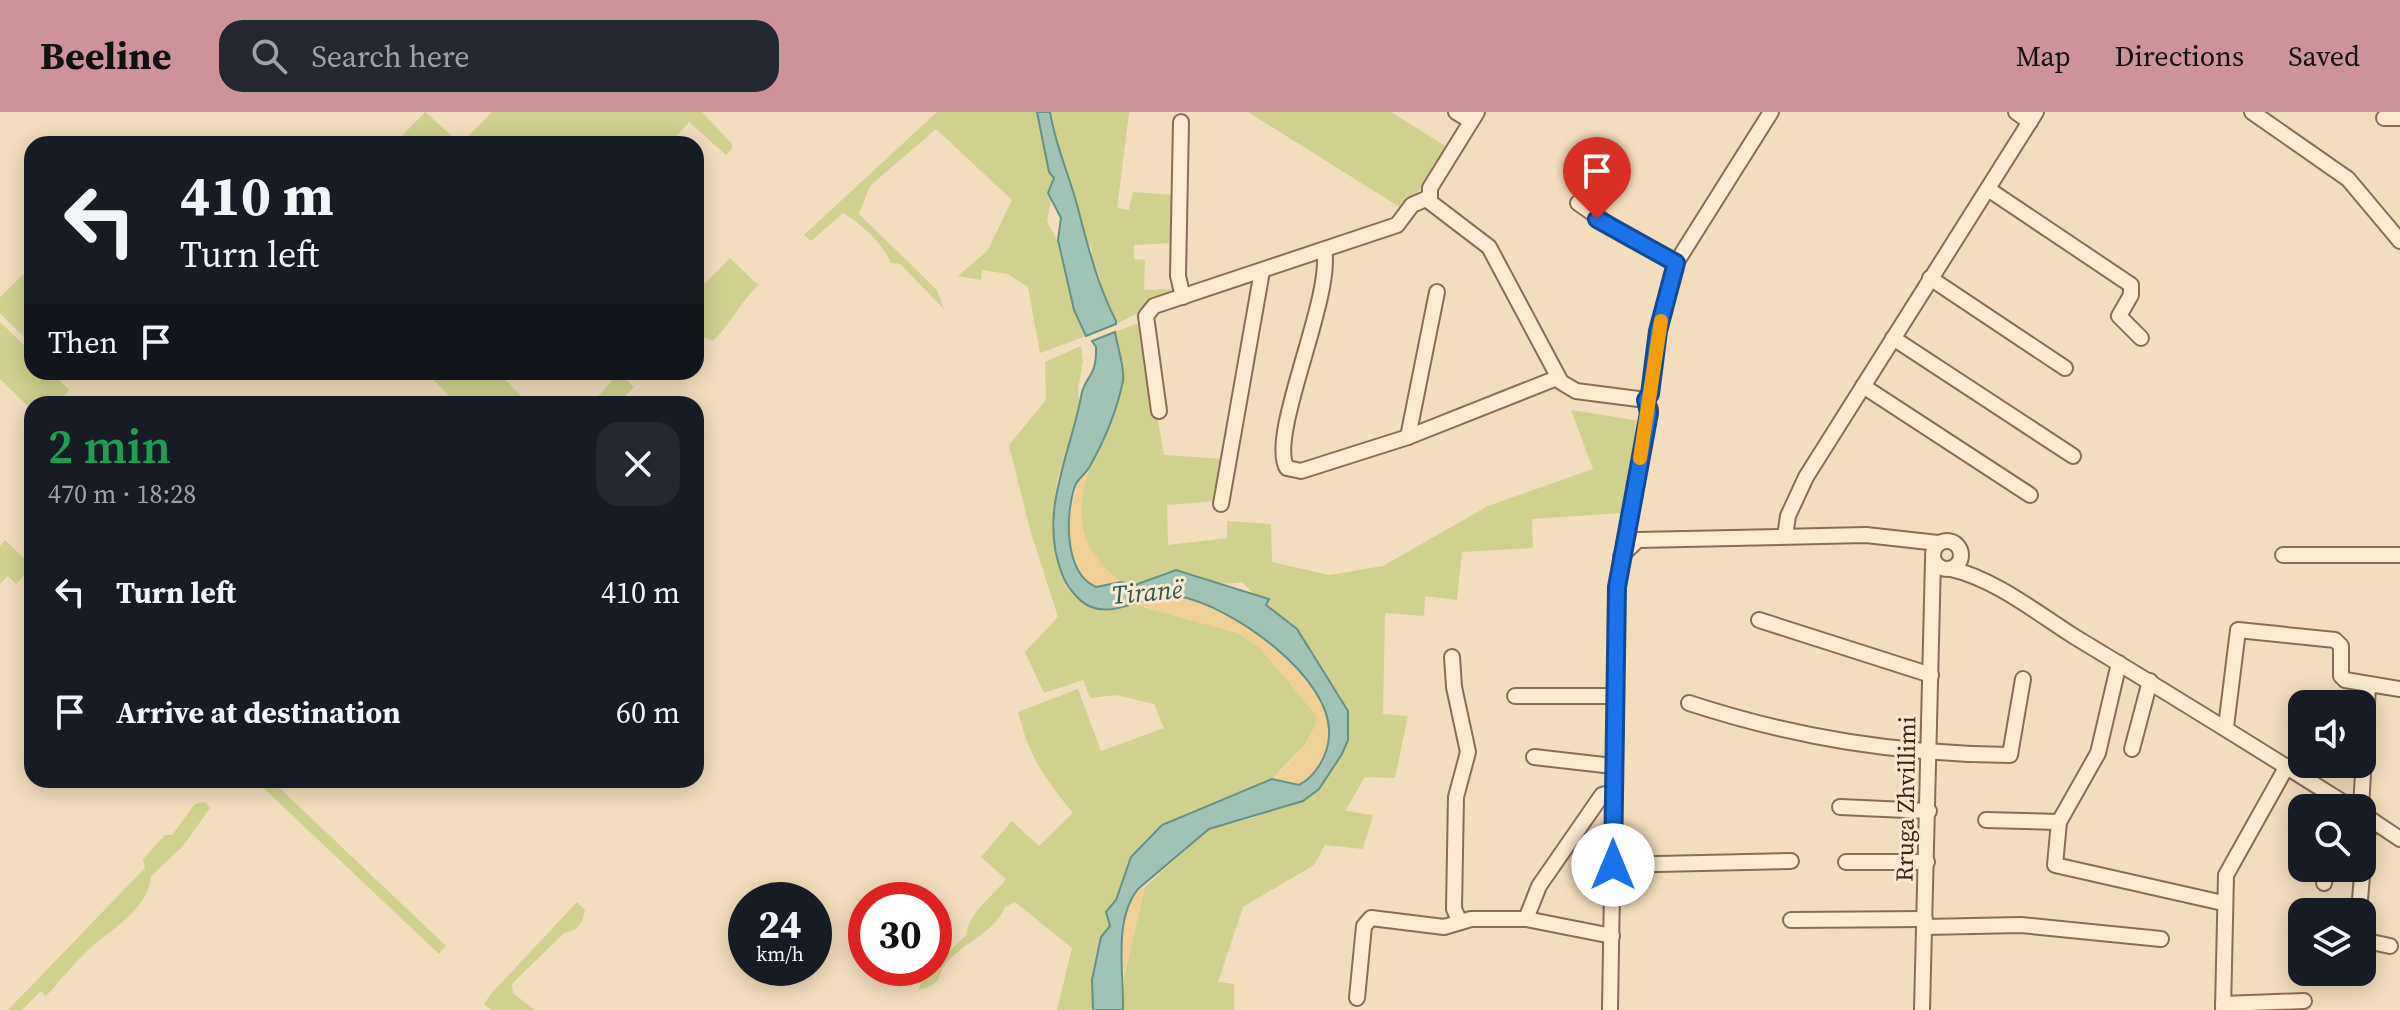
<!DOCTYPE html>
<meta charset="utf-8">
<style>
body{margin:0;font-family:"Source Serif 4",serif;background:#242831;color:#f1f3f6;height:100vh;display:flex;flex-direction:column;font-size:30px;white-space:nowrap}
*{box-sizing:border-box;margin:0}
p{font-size:26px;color:#9ea1a6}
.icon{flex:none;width:44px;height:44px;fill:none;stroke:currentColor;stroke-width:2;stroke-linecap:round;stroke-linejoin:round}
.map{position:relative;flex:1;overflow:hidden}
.panel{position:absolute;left:24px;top:284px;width:680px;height:392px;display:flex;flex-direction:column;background:#171b24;border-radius:24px;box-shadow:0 4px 20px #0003}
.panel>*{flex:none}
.top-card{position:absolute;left:24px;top:24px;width:680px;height:244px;border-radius:24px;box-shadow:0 4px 20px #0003;background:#171b24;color:#f1f3f6;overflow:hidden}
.fabs{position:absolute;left:2288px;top:578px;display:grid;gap:16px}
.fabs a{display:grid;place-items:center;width:88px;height:88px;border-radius:16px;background:#171b24;box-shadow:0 4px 20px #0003;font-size:40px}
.speed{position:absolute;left:728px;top:770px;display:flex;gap:16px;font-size:40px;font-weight:700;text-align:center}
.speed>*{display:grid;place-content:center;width:104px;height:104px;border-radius:50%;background:#171b24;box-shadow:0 4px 20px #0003;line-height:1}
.speed small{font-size:20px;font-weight:400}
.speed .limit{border:12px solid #d22;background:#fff;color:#111}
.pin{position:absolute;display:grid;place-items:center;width:68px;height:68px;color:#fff;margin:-82px -34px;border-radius:50% 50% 50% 0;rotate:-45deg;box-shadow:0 0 8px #0007}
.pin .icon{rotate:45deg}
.me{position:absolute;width:88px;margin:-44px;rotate:0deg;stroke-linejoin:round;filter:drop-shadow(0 0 6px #0008)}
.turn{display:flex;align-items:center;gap:28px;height:168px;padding:0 24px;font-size:36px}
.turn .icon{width:104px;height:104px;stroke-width:2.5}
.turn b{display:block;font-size:56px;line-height:68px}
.then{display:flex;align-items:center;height:76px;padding:0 24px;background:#0003;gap:16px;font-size:30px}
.round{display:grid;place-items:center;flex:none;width:84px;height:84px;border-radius:24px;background:#242831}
.summary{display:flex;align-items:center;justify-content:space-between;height:136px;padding:0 24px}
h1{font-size:48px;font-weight:600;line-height:60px;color:#1e9e55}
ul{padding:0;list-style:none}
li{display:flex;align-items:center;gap:24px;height:120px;padding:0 24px}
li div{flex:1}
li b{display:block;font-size:30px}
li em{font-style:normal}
header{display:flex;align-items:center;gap:48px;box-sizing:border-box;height:112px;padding:0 40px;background:#cd939b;color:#111}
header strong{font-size:38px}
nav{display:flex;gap:44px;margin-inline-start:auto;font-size:28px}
.search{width:560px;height:72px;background:#242831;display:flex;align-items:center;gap:20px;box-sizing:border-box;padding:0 28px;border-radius:24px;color:#9ea1a6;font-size:30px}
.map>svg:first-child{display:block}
.green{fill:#d0d18f}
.sand{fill:#f1d096}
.water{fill:#a1c3b5;stroke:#679183;stroke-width:2}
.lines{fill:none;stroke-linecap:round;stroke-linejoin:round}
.minor-casing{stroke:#8c6c54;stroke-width:18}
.minor{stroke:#fcebd0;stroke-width:14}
.route-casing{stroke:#114b97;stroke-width:20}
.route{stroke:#1a73e8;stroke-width:14}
.slow{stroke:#f59e0b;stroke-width:14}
.labels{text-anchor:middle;stroke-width:6;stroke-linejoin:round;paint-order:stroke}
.street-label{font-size:24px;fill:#39261a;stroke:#f9e8cd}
.water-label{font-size:26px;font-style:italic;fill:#285b52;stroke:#f9e8cd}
</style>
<header>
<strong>Beeline</strong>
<div class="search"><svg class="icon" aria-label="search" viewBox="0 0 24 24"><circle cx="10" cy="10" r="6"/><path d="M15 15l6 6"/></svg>Search here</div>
<nav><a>Map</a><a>Directions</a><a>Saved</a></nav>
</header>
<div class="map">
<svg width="2400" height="898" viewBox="0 0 2400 898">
<rect width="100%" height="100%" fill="#f2ddbc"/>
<g class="green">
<path d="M425 0 461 32 492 0H702L732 32V37L726 43 689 10 670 32H394Z"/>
<path d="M937 0H1037L1047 50 1055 66 1047 110 1060 133 1074 198 1086 224 1040 241 1028 175 1008 162 982 158 981 168 958 164 988 138 1012 88 936 17 870 74 859 102 937 178 944 197 900 152 891 151C882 130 861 112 843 101L811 129 804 123Z"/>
<path d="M1050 0H1129L1117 96 1129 98 1133 80 1173 83V131L1134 133V147L1145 148 1144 178 1171 177 1170 186 1116 212 1103 187 1100 166 1091 146 1092 138 1080 115Z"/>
<path d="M1248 0H1391L1447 35 1424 74 1401 96Z"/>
<path d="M730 146 758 173C740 191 731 211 713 229L702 224 696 229V181Z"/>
<path d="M32 154V233L0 201V185Z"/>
<path d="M0 210 32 241V260H51L69 278 56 292H32V298L0 267Z"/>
<path d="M1136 212H1141L1164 343 1223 347 1218 389 1167 393 1168 433 1227 426V409L1271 412 1272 450 1329 463 1383 454 1488 394 1593 357 1571 298 1640 309 1622 401 1532 407 1533 436 1462 440 1457 488 1425 484 1424 504 1385 501 1383 602 1408 604 1395 666 1365 665 1345 699 1373 703 1363 737 1325 733 1314 753 1243 795 1218 870 1234 872V898H1123L1124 865 1145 775 1209 717 1253 706 1319 677 1342 642 1348 628V599L1297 517C1279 509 1257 485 1242 470 1213 476 1204 461 1177 459 1159 457 1143 477 1125 471 1116 468 1108 459 1101 452 1047 404 1112 322 1123 269 1125 255 1117 234 1115 220Z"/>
<path d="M1081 234 1083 249 1078 277 1080 298 1057 368 1053 404 1062 465 1079 487 1109 497 1132 492 1238 521 1260 536 1317 604 1315 615 1304 634 1272 667 1162 713 1125 762 1116 788 1106 800 1110 814 1101 826 1092 868 1093 898H1057L1072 836 1015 790 1005 795C994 822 962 830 945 853 941 858 941 865 936 870 931 875 925 876 919 878L923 861 917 856H934V830L948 841 966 823C970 798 991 787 1006 767L981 745 1012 709 1039 734 1073 701C1044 665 1029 645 1018 600L1078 577 1101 639 1164 616 1154 592 1116 583 1090 586 1083 568 1044 581 1025 540 1058 505 1031 421 1009 333 1046 288 1045 250Z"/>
<path d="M425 260H497L530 292H458Z"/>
<path d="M619 261 634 275 617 292H591Z"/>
<path d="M5 428 32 454 16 472 8 464 0 472V434Z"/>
<path d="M255 668H271L446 834 439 842Z"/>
<path d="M205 690 210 696 183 734 151 764C149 794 116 815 95 832 77 847 62 867 46 884L41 879 22 898H8L145 756 143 747 165 723H172L195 692Z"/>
<path d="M577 790 585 798C582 812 579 819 564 821L512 872 513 881 534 898H491L484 892 490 883Z"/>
</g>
<g class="sand">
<path d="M1087 359C1076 413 1079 433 1121 470 1110 472 1095 478 1085 470 1062 450 1067 377 1087 359Z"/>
<path d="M1176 483C1200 490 1223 498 1244 511 1284 536 1361 609 1316 656 1310 663 1307 669 1299 673L1272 667C1291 651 1313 630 1317 604L1260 536 1238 521 1132 492Z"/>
<path d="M1145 775 1124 865C1123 840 1114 786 1145 775Z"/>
</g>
<g class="water">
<path d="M1037 0H1050C1055 31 1067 58 1076 89 1087 130 1096 170 1116 209V212L1086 224 1074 198 1058 128 1061 106 1048 81 1054 66 1049 60Z"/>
<path d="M1115 220C1117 234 1125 255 1123 269 1117 298 1104 329 1090 354 1086 362 1078 366 1075 374 1065 403 1064 461 1096 475L1121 470 1135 473 1176 458 1269 487 1266 493 1297 517 1348 599V628L1342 642 1319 677 1303 689 1209 717 1138 777C1113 808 1124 861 1123 898H1093L1092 868 1101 825 1110 814 1106 800 1116 788 1131 745 1162 713 1272 667 1299 673C1316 664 1328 643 1329 624 1334 566 1231 493 1178 484 1150 479 1117 507 1089 494 1078 489 1066 473 1062 462 1038 400 1070 344 1081 285 1084 263 1097 268 1096 235L1092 229Z"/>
</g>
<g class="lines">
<defs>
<g id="minor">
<path d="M1456 0 1471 9"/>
<path d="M1477 0 1430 76V90L1489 135 1561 270 1576 279 1646 288"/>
<path d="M2016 0 2030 10"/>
<path d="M2252 0 2348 67 2400 129"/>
<path d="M2384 6H2400"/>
<path d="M1181 10 1178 164 1183 185"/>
<path d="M1988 77 2131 173V183L2119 204 2141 226"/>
<path d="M1578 91 1622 122 1676 151"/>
<path d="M1324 138C1334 184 1267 325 1287 356L1301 359 1408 325 1557 266"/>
<path d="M1930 166 2065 256"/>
<path d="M1893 226 2073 344"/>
<path d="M1863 274 2030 383"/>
<path d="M1159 299 1146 204 1154 194 1397 113 1412 93 1428 86"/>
<path d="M1408 325 1437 180"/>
<path d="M1221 392 1262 159"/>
<path d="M1785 424 1788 404 1806 365 2036 0"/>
<circle cx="1947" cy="443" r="14"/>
<path d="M2283 443H2400"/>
<path d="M1621 444 1638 428 1866 423 1938 431"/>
<path d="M1951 457C1995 467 2037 501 2075 525 2168 581 2260 638 2352 696"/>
<path d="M1759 508 1931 563"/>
<path d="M1452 545 1454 575 1468 640 1456 685 1454 797 1460 810"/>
<path d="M2119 551 2098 641 2059 710 2055 753 2223 791"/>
<path d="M1515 584H1615"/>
<path d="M1689 591C1796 626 1898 642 2010 643L2023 567"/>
<path d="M2226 615 2238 518 2335 528 2341 534V564L2345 568 2400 577"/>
<path d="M2132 637 2150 569"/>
<path d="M1534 645 1613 654"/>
<path d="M1840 695 1929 699"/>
<path d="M2361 696 2368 574"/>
<path d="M2367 705 2400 727"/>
<path d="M1986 708 2059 710"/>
<path d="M1846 750H1927"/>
<path d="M1613 753 1791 749"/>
<path d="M2324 771 2326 756"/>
<path d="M2359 800 2365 727 2373 709"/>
<path d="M1526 807 1539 774 1602 683 1613 680"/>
<path d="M1791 808 1925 807"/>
<path d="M1925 815 2021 813 2161 827"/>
<path d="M2362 828 2390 834"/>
<path d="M1357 886 1364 814 1371 806 1444 815 1471 807H1526L1612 824"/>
<path d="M2223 892 2304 889"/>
<path d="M1610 898 1617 475 1650 297 1646 288 1650 282 1658 219 1676 151 1771 0"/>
<path d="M1922 898 1933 448"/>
<path d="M2223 898 2226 763 2287 654"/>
</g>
</defs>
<use href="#minor" class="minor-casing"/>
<use href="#minor" class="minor"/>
</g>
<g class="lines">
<defs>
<path id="route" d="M1597 107 1676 151 1658 219 1650 282 1646 288 1649 301 1617 475 1613 753"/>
</defs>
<use href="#route" class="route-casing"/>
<use href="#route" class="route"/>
<path class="slow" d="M1640 346 1661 209"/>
</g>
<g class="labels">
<g class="street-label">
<text transform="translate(1906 687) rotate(-89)" y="8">Rruga Zhvillimi</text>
</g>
<g class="water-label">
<text transform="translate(1147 480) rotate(-5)" y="9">Tiranë</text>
</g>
</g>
</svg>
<div class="fabs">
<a><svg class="icon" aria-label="sound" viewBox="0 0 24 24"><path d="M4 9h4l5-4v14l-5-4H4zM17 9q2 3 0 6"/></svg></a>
<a><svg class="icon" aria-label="search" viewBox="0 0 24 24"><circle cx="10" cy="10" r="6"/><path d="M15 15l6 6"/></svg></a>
<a><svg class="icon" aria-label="layers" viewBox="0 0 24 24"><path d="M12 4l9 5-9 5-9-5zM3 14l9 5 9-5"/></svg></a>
</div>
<div class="speed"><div>24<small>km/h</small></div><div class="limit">30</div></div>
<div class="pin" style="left:1597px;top:107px;background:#d93025"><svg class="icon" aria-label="arrive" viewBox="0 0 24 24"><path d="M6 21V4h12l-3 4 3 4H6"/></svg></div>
<svg class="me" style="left:1613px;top:753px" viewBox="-20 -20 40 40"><circle r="19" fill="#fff"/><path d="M0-13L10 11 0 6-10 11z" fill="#1a73e8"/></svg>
<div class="top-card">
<div class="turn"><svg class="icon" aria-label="left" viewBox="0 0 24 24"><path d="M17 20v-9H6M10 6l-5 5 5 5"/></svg><div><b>410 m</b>Turn left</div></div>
<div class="then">Then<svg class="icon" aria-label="arrive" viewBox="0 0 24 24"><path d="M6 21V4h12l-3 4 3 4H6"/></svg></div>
</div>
<section class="panel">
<div class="summary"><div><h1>2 min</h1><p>470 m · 18:28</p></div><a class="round"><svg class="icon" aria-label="close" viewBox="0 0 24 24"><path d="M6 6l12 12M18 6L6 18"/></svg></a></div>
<ul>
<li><svg class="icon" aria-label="left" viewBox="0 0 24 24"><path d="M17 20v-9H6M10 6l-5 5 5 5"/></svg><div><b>Turn left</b></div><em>410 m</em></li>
<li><svg class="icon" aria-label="arrive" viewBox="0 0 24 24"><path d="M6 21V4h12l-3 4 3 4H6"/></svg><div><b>Arrive at destination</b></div><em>60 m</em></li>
</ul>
</section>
</div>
